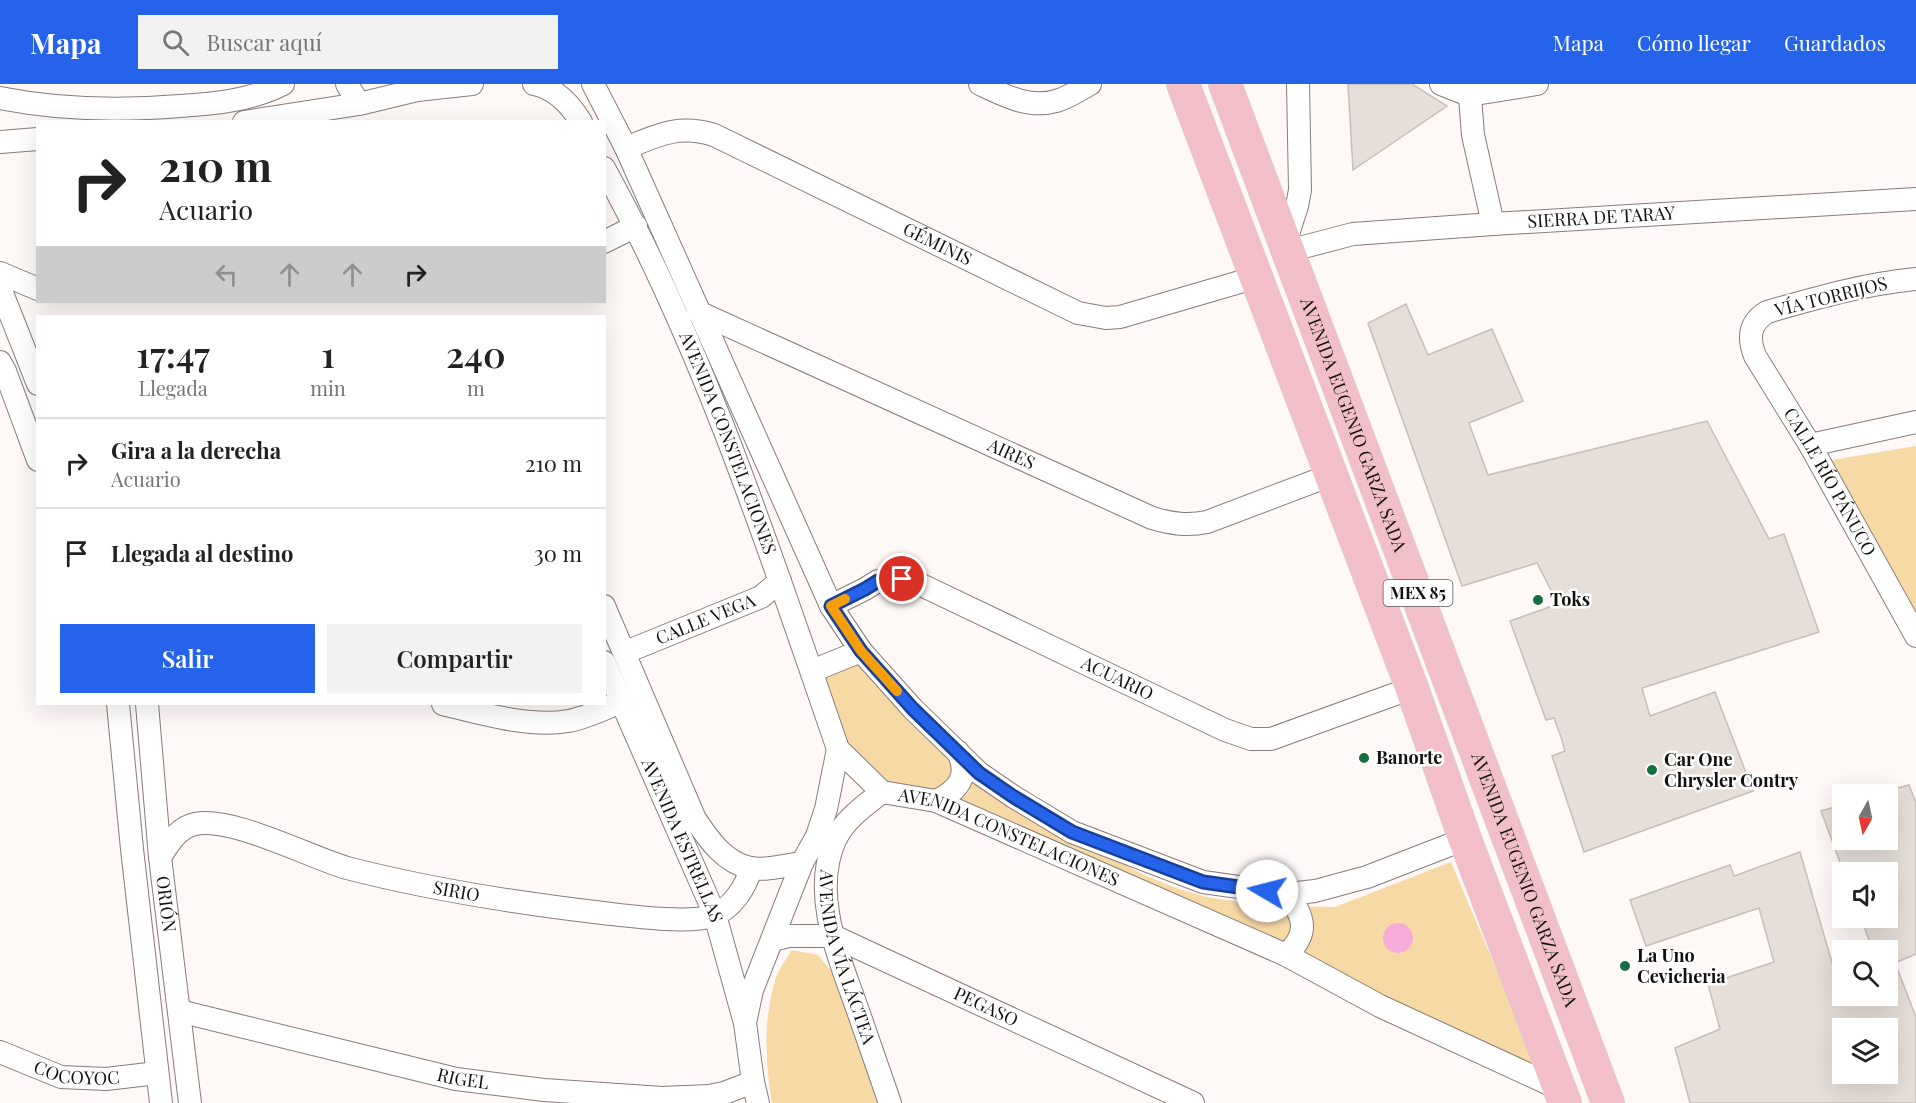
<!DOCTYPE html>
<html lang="es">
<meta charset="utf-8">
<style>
body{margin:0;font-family:"Playfair Display",serif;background:#f2f2f2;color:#222;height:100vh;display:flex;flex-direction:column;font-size:22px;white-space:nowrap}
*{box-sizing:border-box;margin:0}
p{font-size:20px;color:#767676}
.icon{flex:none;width:33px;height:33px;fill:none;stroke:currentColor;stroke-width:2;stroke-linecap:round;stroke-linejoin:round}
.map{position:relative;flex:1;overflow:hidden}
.panel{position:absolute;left:36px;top:231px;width:570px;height:390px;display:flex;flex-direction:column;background:#fff;border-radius:0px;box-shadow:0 6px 24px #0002}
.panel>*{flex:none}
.banner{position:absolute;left:36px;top:36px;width:570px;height:183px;border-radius:0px;box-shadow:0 6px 24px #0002;background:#fff;color:#222;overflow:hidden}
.needle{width:39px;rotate:189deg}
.buttons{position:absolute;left:1832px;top:700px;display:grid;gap:12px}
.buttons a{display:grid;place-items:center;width:66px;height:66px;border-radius:0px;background:#fff;box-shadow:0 6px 24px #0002;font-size:30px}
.pin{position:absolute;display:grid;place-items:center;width:51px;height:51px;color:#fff;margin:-26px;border:3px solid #fff;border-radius:50%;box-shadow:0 2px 6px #0007}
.me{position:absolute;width:66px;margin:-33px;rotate:278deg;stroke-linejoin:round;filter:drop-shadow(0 0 4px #0008)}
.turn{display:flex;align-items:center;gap:21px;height:126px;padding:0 24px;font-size:27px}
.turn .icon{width:78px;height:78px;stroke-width:2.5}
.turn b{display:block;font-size:42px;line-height:51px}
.lanes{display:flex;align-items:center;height:57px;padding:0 24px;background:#0003;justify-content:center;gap:30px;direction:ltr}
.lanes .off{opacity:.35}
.eta{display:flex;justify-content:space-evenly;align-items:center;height:102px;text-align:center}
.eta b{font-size:36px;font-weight:600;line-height:42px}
.button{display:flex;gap:12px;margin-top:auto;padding:12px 24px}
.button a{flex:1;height:69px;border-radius:0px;background:#2563eb;color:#fff;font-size:24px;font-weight:600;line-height:69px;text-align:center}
.button a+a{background:#f2f2f2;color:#222}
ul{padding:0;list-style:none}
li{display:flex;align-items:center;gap:18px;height:90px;padding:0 24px;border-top:2px solid #e0e0e0}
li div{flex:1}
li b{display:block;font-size:22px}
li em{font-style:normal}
header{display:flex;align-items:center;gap:36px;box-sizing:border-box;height:84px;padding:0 30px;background:#2563eb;color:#fff}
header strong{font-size:28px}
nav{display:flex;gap:33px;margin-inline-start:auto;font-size:21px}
.search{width:420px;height:54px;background:#f2f2f2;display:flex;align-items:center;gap:15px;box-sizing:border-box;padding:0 21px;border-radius:0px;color:#767676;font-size:22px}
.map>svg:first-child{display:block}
.green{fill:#f7d9a5}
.water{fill:#f5acd8}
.building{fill:#e6ded8;stroke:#c6beb9;stroke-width:1.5;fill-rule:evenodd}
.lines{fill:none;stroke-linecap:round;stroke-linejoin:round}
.minor-casing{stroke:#867d7b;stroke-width:24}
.highway-casing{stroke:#d5d4d4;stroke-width:34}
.minor{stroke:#fff;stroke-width:22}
.highway{stroke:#f2bfc8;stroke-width:33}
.route-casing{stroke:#184099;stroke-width:15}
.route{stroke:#2563eb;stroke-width:10}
.slow{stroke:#f59e0b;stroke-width:10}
.poi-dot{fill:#176e40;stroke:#fff;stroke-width:2}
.labels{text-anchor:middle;stroke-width:5;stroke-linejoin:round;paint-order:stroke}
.shield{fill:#fff;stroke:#5a5857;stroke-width:1.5}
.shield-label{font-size:16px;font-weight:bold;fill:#13100f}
.street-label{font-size:18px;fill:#13100f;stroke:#fff}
.poi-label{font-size:18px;font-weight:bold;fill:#13100f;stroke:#fff;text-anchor:start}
</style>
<header>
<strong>Mapa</strong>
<div class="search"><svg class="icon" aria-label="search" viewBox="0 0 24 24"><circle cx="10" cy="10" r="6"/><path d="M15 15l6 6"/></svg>Buscar aquí</div>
<nav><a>Mapa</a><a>Cómo llegar</a><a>Guardados</a></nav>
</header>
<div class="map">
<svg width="1916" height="1019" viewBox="0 0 1916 1019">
<rect width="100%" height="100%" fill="#fef8f7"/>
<g class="green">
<path d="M1916 362V528L1832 376Z"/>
<path d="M856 575 956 676 950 706 900 709 848 668 823 595Z"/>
<path d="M972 696 1093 764 1144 791 1179 805 1207 813 1265 822 1335 823 1451 778 1540 989 961 716 969 708Z"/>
<path d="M792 866 818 871 836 893 883 1019H772C765 978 763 934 776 894 779 884 787 874 792 866Z"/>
</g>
<circle class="water" cx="1398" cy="854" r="15"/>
<g class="building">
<path d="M1348 0H1412L1447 22 1353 86Z"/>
<path d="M1406 220 1428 271 1492 245 1523 317 1469 339 1488 391 1707 337 1769 455 1784 450 1819 548 1642 604 1650 632 1715 608 1753 707 1584 768 1552 672 1565 667 1561 653 1554 634 1546 636 1510 537 1558 520 1537 479 1462 502 1368 239Z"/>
<path d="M1909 701 1916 719V870L1895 879 1916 933V1019H1690L1675 964 1720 945 1708 900 1774 878 1759 824 1646 862 1630 816 1730 781 1734 792 1800 768 1839 903 1842 902V912H1887V867H1873L1861 834H1887V789H1844L1821 727 1842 721V756H1887V707ZM1842 945H1887V990H1842Z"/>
</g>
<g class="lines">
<defs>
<g id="minor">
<path d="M347 0 359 20"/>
<path d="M534 0C555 4 570 20 581 38"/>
<path d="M593 0 626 64 831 522 861 567 913 625 979 689 1014 713 1072 748 1203 798 1288 810 1315 807 1367 793 1465 755"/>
<path d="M980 0C1003 11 1029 25 1056 17 1068 14 1079 6 1090 0"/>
<path d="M1441 0 1469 11 1537 0"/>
<path d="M1469 0 1473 51 1493 140"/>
<path d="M0 14C60 26 119 27 180 22 215 20 252 16 283 0"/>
<path d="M244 38 359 20 417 6 472 0"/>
<path d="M0 58 38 55"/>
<path id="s1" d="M626 64C658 51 679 40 714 51L1078 229 1106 234 1120 233 1257 193"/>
<path id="s2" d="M604 84C705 267 770 468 838 665L882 708 936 717 1286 871 1380 922 1560 1005"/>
<path d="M604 158 636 142"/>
<path d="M1285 159 1297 122 1300 106 1298 0"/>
<path id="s3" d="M1288 167 1353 150 1493 140 1916 115"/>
<path d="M0 189 38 205"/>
<path id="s4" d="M1916 195C1864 200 1816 214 1767 228 1749 239 1748 254 1755 272L1810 361 1916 552"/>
<path d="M0 204 38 300"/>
<path id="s5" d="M698 228 1152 434C1172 440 1188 442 1207 438L1331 391"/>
<path d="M0 278 5 287 38 376"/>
<path d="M1810 361 1916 338"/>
<path d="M604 522 695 735C709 756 724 778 750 784 763 787 788 781 802 779"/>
<path id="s6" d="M831 522 865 505 878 497 902 495 913 497 1225 646 1251 655H1271L1412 604"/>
<path id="s7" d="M626 568 761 513 780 497"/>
<path id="s8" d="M604 578 715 831 745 939"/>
<path d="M812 587 861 567"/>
<path d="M118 620 132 765 161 1019"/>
<path id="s9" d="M147 620 160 773 190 1019"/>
<path d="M443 620C480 629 530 644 568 637 586 634 603 625 621 618"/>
<path id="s10" d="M882 708C864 722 845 735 835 756 811 810 839 873 857 924 868 956 879 987 890 1019"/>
<path d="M936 717C958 707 970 692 958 668"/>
<path id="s11" d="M160 773C169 760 177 744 195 740 232 732 309 773 347 784 432 806 517 819 603 829 630 832 688 840 712 832 732 825 746 803 751 784"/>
<path id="s12" d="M772 856 789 852H833L1193 1019"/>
<path d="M1286 871C1310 849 1304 834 1288 810"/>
<path id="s13" d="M179 927 456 995 544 1006 662 1014 709 1012 724 1009 753 998"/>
<path id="s14" d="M0 968 61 993 106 995 157 989"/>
<path d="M758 1019 753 998 745 939 752 906 802 779 817 752 826 725 838 665"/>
</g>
<g id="highway">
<path d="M1183 0 1412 604 1465 755 1565 1019"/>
<path id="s15" d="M1225 0 1608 1019"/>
</g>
</defs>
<use href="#minor" class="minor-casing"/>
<use href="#highway" class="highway-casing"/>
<use href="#minor" class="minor"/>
<use href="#highway" class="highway"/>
</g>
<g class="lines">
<defs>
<path id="route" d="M902 495 878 497 865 505 831 522 861 567 913 625 979 689 1014 713 1072 748 1203 798 1267 807"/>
</defs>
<use href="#route" class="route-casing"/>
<use href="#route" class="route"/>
<path class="slow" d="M845 515 831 522 861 567 897 607"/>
</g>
<g class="poi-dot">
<circle cx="1538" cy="516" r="6"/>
<circle cx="1364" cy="674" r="6"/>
<circle cx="1652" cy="686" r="6"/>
<circle cx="1625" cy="882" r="6"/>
</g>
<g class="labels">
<rect class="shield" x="1383.5" y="496" width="69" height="26" rx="4.5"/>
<g class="shield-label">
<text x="1418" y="515">MEX 85</text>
</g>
<g class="street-label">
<text dy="6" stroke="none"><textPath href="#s3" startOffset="316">SIERRA DE TARAY</textPath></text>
<text dy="6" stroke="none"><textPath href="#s1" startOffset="340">GÉMINIS</textPath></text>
<text transform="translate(1831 213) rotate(-14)" y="6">VÍA TORRIJOS</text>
<text dy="6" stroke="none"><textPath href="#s15" startOffset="364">AVENIDA EUGENIO GARZA SADA</textPath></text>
<text dy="6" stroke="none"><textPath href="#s2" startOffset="302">AVENIDA CONSTELACIONES</textPath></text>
<text dy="6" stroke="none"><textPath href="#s5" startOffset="344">AIRES</textPath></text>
<text dy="6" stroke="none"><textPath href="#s4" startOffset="350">CALLE RÍO PÁNUCO</textPath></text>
<text dy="6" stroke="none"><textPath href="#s7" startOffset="86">CALLE VEGA</textPath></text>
<text dy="6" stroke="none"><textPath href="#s6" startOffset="315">ACUARIO</textPath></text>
<text dy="6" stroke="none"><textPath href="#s2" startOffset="824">AVENIDA CONSTELACIONES</textPath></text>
<text dy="6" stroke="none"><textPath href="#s8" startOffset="195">AVENIDA ESTRELLAS</textPath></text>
<text dy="6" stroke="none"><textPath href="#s15" startOffset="850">AVENIDA EUGENIO GARZA SADA</textPath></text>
<text dy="6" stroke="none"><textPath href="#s11" startOffset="321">SIRIO</textPath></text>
<text dy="6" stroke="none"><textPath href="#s9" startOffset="201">ORIÓN</textPath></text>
<text dy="6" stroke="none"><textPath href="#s10" startOffset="189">AVENIDA VÍA LÁCTEA</textPath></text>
<text dy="6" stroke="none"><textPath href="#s12" startOffset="230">PEGASO</textPath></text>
<text dy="6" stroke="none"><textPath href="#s14" startOffset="81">COCOYOC</textPath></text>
<text dy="6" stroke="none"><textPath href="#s13" startOffset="292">RIGEL</textPath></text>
</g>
<g class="poi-label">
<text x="1550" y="522">Toks</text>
<text x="1376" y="680">Banorte</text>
<text x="1664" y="682">Car One<tspan x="1664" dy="21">Chrysler Contry</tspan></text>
<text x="1637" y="878">La Uno<tspan x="1637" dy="21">Cevicheria</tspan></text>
</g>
</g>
</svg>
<div class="buttons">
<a><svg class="needle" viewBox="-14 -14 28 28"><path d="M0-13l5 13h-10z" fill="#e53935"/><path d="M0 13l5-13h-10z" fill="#767676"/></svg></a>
<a><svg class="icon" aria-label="sound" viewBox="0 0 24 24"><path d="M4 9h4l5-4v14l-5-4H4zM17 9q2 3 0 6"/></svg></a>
<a><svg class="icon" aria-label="search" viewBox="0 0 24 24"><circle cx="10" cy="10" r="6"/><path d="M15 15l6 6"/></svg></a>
<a><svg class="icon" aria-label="layers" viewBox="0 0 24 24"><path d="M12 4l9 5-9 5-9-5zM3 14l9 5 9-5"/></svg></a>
</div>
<div class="pin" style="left:902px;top:495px;background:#d93025"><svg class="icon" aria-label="arrive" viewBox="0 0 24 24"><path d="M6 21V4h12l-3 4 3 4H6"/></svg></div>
<svg class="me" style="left:1267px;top:807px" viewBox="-20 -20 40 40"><circle r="19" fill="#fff"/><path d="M0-13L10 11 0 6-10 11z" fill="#2563eb"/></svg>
<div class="banner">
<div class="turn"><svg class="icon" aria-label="right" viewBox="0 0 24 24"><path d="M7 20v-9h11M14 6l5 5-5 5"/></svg><div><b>210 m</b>Acuario</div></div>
<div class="lanes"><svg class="icon off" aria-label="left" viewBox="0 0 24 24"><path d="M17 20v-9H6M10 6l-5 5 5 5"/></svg><svg class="icon off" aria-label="ahead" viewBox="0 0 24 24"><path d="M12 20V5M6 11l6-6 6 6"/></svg><svg class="icon off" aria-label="ahead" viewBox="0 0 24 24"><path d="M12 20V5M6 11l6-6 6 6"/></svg><svg class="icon" aria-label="right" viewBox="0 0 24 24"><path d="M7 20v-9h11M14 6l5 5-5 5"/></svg></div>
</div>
<section class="panel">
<div class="eta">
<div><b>17:47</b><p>Llegada</p></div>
<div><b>1</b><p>min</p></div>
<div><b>240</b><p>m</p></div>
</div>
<ul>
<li><svg class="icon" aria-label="right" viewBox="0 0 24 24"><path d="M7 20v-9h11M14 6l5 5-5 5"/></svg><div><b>Gira a la derecha</b><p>Acuario</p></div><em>210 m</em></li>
<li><svg class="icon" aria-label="arrive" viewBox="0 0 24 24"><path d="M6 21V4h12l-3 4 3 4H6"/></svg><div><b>Llegada al destino</b></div><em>30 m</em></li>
</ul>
<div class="button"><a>Salir</a><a>Compartir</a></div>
</section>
</div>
